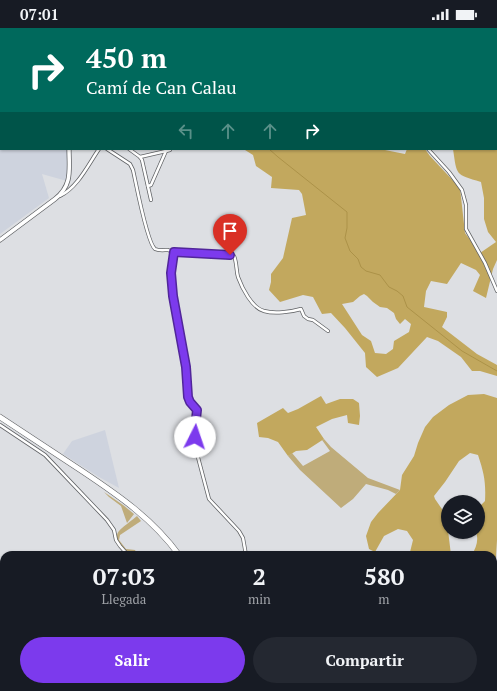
<!DOCTYPE html>
<html lang="es">
<meta charset="utf-8">
<style>
body{margin:0;font-family:"PT Serif",serif;background:#242831;color:#f1f3f6;height:100vh;display:flex;flex-direction:column;font-size:15px;white-space:nowrap}
*{box-sizing:border-box;margin:0}
p{font-size:13px;color:#9ea1a6}
.icon{flex:none;width:22px;height:22px;fill:none;stroke:currentColor;stroke-width:2;stroke-linecap:round;stroke-linejoin:round}
.map{position:relative;flex:1;overflow:hidden}
.details{position:absolute;left:0px;top:523px;width:497px;height:140px;display:flex;flex-direction:column;background:#171b24;border-radius:12px 12px 0 0;box-shadow:0 1px 3px #0004}
.details>*{flex:none}
.guide{position:absolute;left:0px;top:0px;width:497px;height:122px;box-shadow:0 1px 3px #0004;background:#00695c;color:#fff;overflow:hidden}
.tools{position:absolute;left:441px;top:467px;display:grid;gap:8px}
.tools a{display:grid;place-items:center;width:44px;height:44px;border-radius:50%;background:#171b24;box-shadow:0 1px 3px #0004;font-size:20px}
.pin{position:absolute;display:grid;place-items:center;width:34px;height:34px;color:#fff;margin:-41px -17px;border-radius:50% 50% 50% 0;rotate:-45deg;box-shadow:0 0 4px #0007}
.pin .icon{rotate:45deg}
.me{position:absolute;width:44px;margin:-22px;rotate:4deg;stroke-linejoin:round;filter:drop-shadow(0 0 3px #0008)}
.turn{display:flex;align-items:center;gap:14px;height:84px;padding:0 20px;font-size:18px}
.turn .icon{width:52px;height:52px;stroke-width:2.5}
.turn b{display:block;font-size:28px;line-height:34px}
.lanes{display:flex;align-items:center;height:38px;padding:0 20px;background:#0003;justify-content:center;gap:20px;direction:ltr}
.lanes .off{opacity:.35}
.eta{display:flex;justify-content:space-evenly;align-items:center;height:68px;text-align:center}
.eta b{font-size:24px;font-weight:800;line-height:28px}
.action{display:flex;gap:8px;margin-top:auto;padding:8px 20px}
.action a{flex:1;height:46px;border-radius:24px;background:#7c3aed;color:#fff;font-size:16px;font-weight:800;line-height:46px;text-align:center}
.action a+a{background:#242831;color:#f1f3f6}
.status{display:flex;justify-content:space-between;align-items:center;height:28px;padding:0 20px;background:#171b24;direction:ltr}
.status svg{height:11px;fill:currentColor}
.map>svg:first-child{display:block}
.built{fill:#ced3de}
.green{fill:#bfac7a}
.forest{fill:#c2a85e;fill-rule:evenodd}
.lines{fill:none;stroke-linecap:round;stroke-linejoin:round}
.stream{stroke:#ac9248;stroke-width:1}
.street-casing{stroke:#616366;stroke-width:4}
.secondary-casing{stroke:#616366;stroke-width:5}
.highway-casing{stroke:#616366;stroke-width:6}
.street{stroke:#fff;stroke-width:2.5}
.secondary{stroke:#fff;stroke-width:3.5}
.highway{stroke:#fff;stroke-width:5}
.route-casing{stroke:#51269a;stroke-width:10}
.route{stroke:#7c3aed;stroke-width:7}
</style>
<div class="status"><b>07:01</b><svg viewBox="0 0 49 12"><path d="M0 12V9h3v3zM5 12V6h3v6zM10 12V3h3v9zM15 12V0h3v12zM26 1h20v11H26zM47 4h2v5h-2z"/></svg></div>
<div class="map">
<svg width="497" height="663" viewBox="0 0 497 663">
<rect width="100%" height="100%" fill="#dddfe3"/>
<g class="built">
<path d="M1 105V121H69L67 153 42 146 49 170 0 206V106Z"/>
<path d="M105 402 119 460 99 449 63 426 72 413Z"/>
</g>
<g class="green">
<path d="M324 411 331 419 368 450 400 462 396 466 388 462 366 456 353 471 341 480 300 442 288 428 292 425 303 438 330 423 322 412Z"/>
<path d="M104 464 123 477 134 486 127 495 121 478 109 469Z"/>
<path d="M137 488 141 493 120 507 119 512 126 521 135 522 137 526V527H129C108 504 117 505 137 488Z"/>
<path d="M4 652V659H38L37 663H1L2 653Z"/>
</g>
<g class="forest">
<path d="M496 43H497V232L493 241 486 270 473 263 480 247 476 242 461 235 447 256 431 253 426 263 424 279 447 284V289L442 299 477 326 497 337V348L480 343H472L461 329 438 313 427 309 398 340 377 349 366 339 365 325 345 300 331 285 322 286 313 269 303 267 280 274 269 262 271 254V246L283 230 292 190 306 187 302 166 299 162 271 160 272 149 256 138 253 127 245 122V121H380L405 126 407 121H425L430 128 460 160 465 205 480 225 496 214 488 204 484 191V170L481 154C455 146 457 148 453 121H496ZM364 266 367 268 373 274 380 279 387 280 394 285 396 291 400 296 405 291 411 296 409 304 394 313 393 321 386 326 375 325 371 313 362 307 342 276 353 274 360 268Z"/>
<path d="M484 366 497 370V512L495 544 497 548V570L493 569V527H472C476 519 479 513 476 504H478V480L485 473C486 454 484 445 478 427L470 425 459 433 445 454 434 468 435 471 444 484 447 494 451 527H403L410 524 413 512 407 503 398 501 384 508 375 524 369 521 366 508 371 494 378 485 400 462 402 447 414 428 418 415 425 399 433 389 449 377 468 367Z"/>
<path d="M321 368 326 376 340 371H353L359 375 360 388 359 397 348 395 347 387 332 391 316 399 324 411 307 422 296 423 288 428 278 414 268 410 259 409 257 395 283 380 288 385 298 381Z"/>
<path d="M0 629 2 639V649H4V652L2 653 1 663H0Z"/>
</g>
<g class="lines">
<path class="stream" d="M269 121 278 129 347 184V200L345 210 350 223 358 231 361 239 366 243 380 247 389 259 397 263 403 268 407 279 462 323 497 343"/>
<defs>
<g id="street">
<path d="M212 0V1"/>
<path d="M274 0V1"/>
<path d="M409 0V1"/>
<path d="M121 1V0"/>
<path d="M158 1V0"/>
<path d="M182 1V0"/>
<path d="M292 1V0"/>
<path d="M107 121 130 136 133 142C136 155 147 215 155 221 159 223 164 222 168 222 170 223 172 224 174 224L230 227 234 228C237 235 236 242 238 249 242 260 252 280 264 283 274 286 291 284 301 281L304 288 308 291 313 292 328 303"/>
<path d="M129 121 140 129 142 132 151 172"/>
<path d="M428 121 449 144 462 162 466 177V201L485 235 497 263"/>
<path d="M140 129 166 123"/>
<path d="M148 158 151 157 166 123 170 122V121"/>
<path d="M60 168C78 159 88 137 99 121"/>
<path d="M174 224 171 245 173 268 186 339 188 369 190 375 197 382V384L195 400V418L209 471 239 503 243 510 246 527"/>
<path d="M0 397 45 427 107 492 114 502 116 512 120 518 128 527"/>
<path d="M148 659 149 663"/>
</g>
<g id="secondary">
<path d="M71 1V0"/>
<path d="M0 212 55 171C73 157 69 141 69 121"/>
<path d="M258 659V663"/>
<path d="M248 663 249 659"/>
</g>
<g id="highway">
<path d="M0 389C27 407 55 425 82 443 118 467 153 491 179 527"/>
<path d="M215 663 216 659"/>
</g>
</defs>
<use href="#street" class="street-casing"/>
<use href="#secondary" class="secondary-casing"/>
<use href="#highway" class="highway-casing"/>
<use href="#street" class="street"/>
<use href="#secondary" class="secondary"/>
<use href="#highway" class="highway"/>
</g>
<g class="lines">
<defs>
<path id="route" d="M195 409V400L197 382 190 374 188 369 186 339 173 268 171 245 174 224 230 227"/>
</defs>
<use href="#route" class="route-casing"/>
<use href="#route" class="route"/>
</g>
</svg>
<div class="tools">
<a><svg class="icon" aria-label="layers" viewBox="0 0 24 24"><path d="M12 4l9 5-9 5-9-5zM3 14l9 5 9-5"/></svg></a>
</div>
<div class="pin" style="left:230px;top:227px;background:#d93025"><svg class="icon" aria-label="arrive" viewBox="0 0 24 24"><path d="M6 21V4h12l-3 4 3 4H6"/></svg></div>
<svg class="me" style="left:195px;top:409px" viewBox="-20 -20 40 40"><circle r="19" fill="#fff"/><path d="M0-13L10 11 0 6-10 11z" fill="#7c3aed"/></svg>
<div class="guide">
<div class="turn"><svg class="icon" aria-label="right" viewBox="0 0 24 24"><path d="M7 20v-9h11M14 6l5 5-5 5"/></svg><div><b>450 m</b>Camí de Can Calau</div></div>
<div class="lanes"><svg class="icon off" aria-label="left" viewBox="0 0 24 24"><path d="M17 20v-9H6M10 6l-5 5 5 5"/></svg><svg class="icon off" aria-label="ahead" viewBox="0 0 24 24"><path d="M12 20V5M6 11l6-6 6 6"/></svg><svg class="icon off" aria-label="ahead" viewBox="0 0 24 24"><path d="M12 20V5M6 11l6-6 6 6"/></svg><svg class="icon" aria-label="right" viewBox="0 0 24 24"><path d="M7 20v-9h11M14 6l5 5-5 5"/></svg></div>
</div>
<section class="details">
<div class="eta">
<div><b>07:03</b><p>Llegada</p></div>
<div><b>2</b><p>min</p></div>
<div><b>580</b><p>m</p></div>
</div>
<div class="action"><a>Salir</a><a>Compartir</a></div>
</section>
</div>
